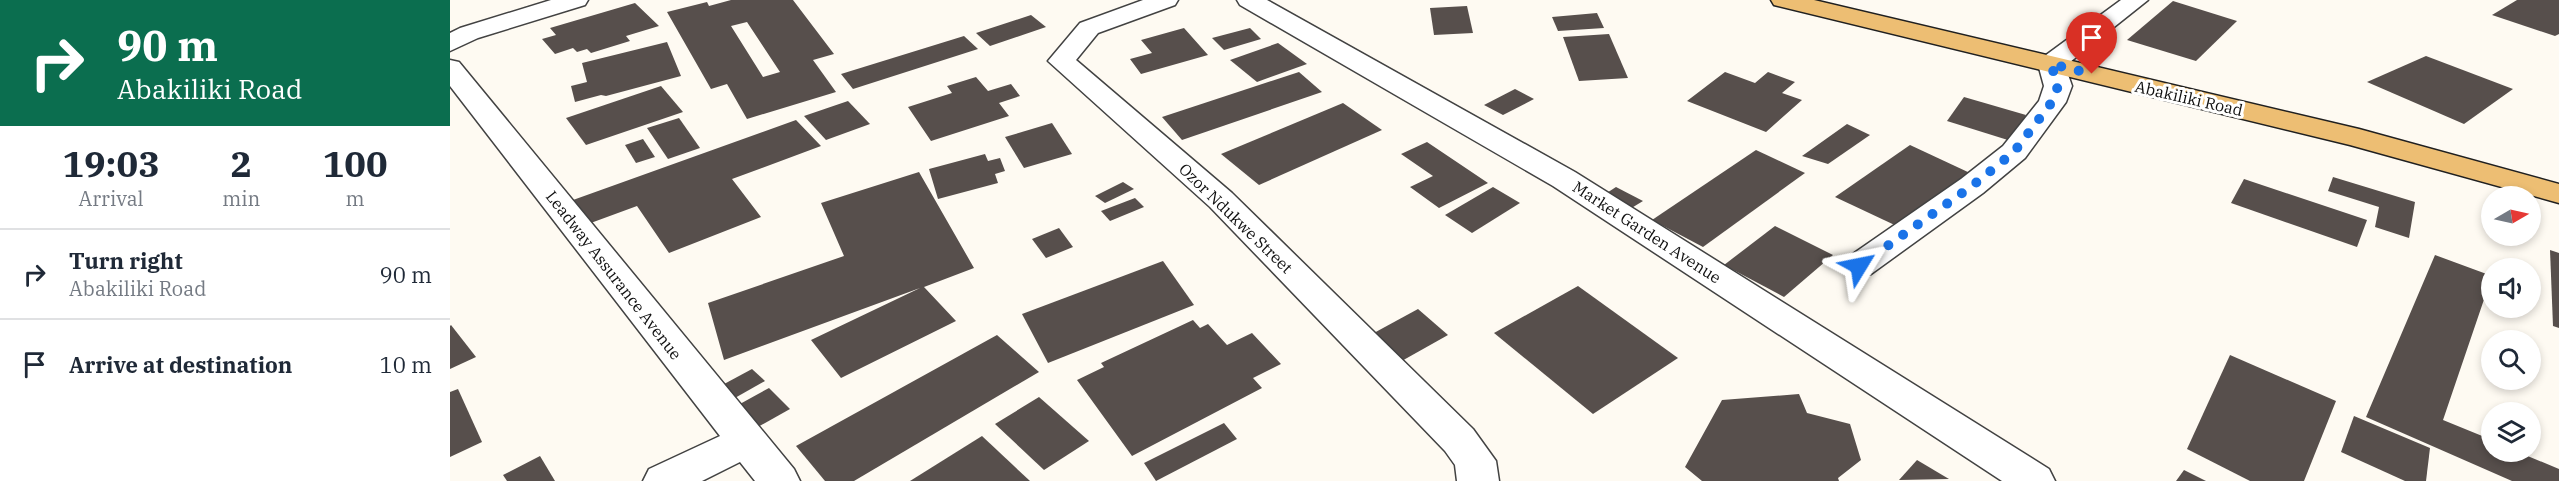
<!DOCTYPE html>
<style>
body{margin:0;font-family:"IBM Plex Serif",serif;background:#f2f2f3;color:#1f2937;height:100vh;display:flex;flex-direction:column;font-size:22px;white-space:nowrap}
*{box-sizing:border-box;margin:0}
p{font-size:20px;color:#747a83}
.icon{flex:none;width:33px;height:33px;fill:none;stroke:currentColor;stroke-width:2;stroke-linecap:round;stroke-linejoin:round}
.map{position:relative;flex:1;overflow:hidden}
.details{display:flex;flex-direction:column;background:#fff;width:450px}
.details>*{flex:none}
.hud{background:#0b6e4f;color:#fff;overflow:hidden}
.needle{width:39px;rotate:81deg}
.controls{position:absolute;left:2031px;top:186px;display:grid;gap:12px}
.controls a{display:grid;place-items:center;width:60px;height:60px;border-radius:50%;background:#fff;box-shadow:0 3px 9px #0003;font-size:30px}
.pin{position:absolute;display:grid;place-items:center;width:51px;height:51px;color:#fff;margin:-62px -26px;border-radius:50% 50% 50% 0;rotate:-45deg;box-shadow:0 0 6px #0007}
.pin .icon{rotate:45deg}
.me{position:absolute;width:66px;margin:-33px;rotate:55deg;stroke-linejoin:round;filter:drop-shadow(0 0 4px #0008)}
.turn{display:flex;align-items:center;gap:21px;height:126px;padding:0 18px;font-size:27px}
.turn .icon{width:78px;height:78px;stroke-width:2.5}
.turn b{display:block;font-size:42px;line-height:51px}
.eta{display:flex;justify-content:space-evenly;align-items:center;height:102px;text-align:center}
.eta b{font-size:36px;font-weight:800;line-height:42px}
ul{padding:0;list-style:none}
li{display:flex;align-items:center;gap:18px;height:90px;padding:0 18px;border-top:2px solid #e0e1e3}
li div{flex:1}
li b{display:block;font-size:22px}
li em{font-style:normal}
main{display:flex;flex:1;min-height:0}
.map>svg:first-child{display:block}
.building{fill:#574f4c;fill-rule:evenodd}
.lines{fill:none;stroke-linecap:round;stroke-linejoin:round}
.minor-casing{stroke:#424242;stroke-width:3}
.major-casing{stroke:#202020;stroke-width:3}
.minor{fill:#fff;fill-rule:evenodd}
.major{fill:#edbe73;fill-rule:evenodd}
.route{stroke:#1a73e8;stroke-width:10;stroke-dasharray:0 18}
.labels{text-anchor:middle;stroke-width:6;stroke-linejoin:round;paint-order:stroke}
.street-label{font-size:16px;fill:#0f0f0f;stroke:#fff}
</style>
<main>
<section class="details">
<div class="hud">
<div class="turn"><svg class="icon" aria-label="right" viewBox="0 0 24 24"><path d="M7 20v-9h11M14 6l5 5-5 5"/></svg><div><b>90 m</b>Abakiliki Road</div></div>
</div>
<div class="eta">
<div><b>19:03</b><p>Arrival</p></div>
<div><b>2</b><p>min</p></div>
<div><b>100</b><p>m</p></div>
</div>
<ul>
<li><svg class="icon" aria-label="right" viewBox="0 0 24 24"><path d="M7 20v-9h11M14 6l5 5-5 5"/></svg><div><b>Turn right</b><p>Abakiliki Road</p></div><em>90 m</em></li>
<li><svg class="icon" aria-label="arrive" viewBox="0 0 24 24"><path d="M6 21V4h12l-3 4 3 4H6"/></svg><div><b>Arrive at destination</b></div><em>10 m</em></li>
</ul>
</section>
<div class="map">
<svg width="2109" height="481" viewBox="0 0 2109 481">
<rect width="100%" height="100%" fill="#fefaf2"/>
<g class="building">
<path d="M281 0H343L384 54 363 60 386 92 297 119 277 84 261 89 217 12 257 2 259 6ZM297 22 330 72 313 77 281 26Z"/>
<path d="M2067 0H2109V34L2105 36 2042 15Z"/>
<path d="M1723 1 1787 21 1746 61 1677 40Z"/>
<path d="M185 3 209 26 176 36 180 41 141 53 137 49 127 52 123 48 105 54 92 39 106 35 100 28Z"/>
<path d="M1017 6 1023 33 984 35 980 8Z"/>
<path d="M1147 13 1154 28 1108 31 1102 17Z"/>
<path d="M581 15 596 27 540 46 526 33Z"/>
<path d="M734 28 758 55 691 74 680 59 702 53 691 40Z"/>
<path d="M800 28 811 39 774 50 762 38Z"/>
<path d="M1159 34 1178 78 1129 81 1113 37Z"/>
<path d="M514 36 528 49 403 89 391 74Z"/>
<path d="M217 42 231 76 156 96 151 95 125 102 121 86 137 82 132 63Z"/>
<path d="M828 43 857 64 807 82 780 60Z"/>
<path d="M1976 56 2063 89 2014 124 1917 82Z"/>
<path d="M849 72 872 92 732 140 712 117Z"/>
<path d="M1275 72 1305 83 1318 72 1345 82 1332 93 1352 100 1316 132 1237 101Z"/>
<path d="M526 77 538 91 561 84 570 96 549 103 559 116 481 141 458 107 502 93 497 86Z"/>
<path d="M211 86 233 112 136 145 116 118Z"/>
<path d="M1065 89 1084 99 1053 115 1034 105Z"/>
<path d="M1514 97 1576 115 1561 141 1497 121Z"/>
<path d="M398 101 420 124 376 140 354 116Z"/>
<path d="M893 103 932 130 809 185 771 154Z"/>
<path d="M229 118 250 148 218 159 197 128Z"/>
<path d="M346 120 371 146 282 179 311 217 219 253 187 206 138 224 123 200Z"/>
<path d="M602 123 622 154 574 168 555 137Z"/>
<path d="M1397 124 1420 135 1378 164 1352 156Z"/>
<path d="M193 139 205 157 186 163 175 145Z"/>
<path d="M977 142 1038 183 989 208 960 187 983 176 951 154Z"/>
<path d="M1460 145 1520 173 1451 228 1385 197Z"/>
<path d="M1306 150 1355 173 1253 247 1202 220Z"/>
<path d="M535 154 538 161 550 158 555 171 545 174 548 183 488 199 479 169Z"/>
<path d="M469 172 524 268 474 287 506 321 391 378 361 340 470 288 274 360 258 303 394 256 371 203Z"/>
<path d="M1883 177 1965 202 1959 238 1925 227 1929 207 1878 191Z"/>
<path d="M1794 179 1917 220 1907 247 1781 203Z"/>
<path d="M673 182 684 189 655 203 645 196Z"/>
<path d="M1043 187 1070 203 1022 233 995 215Z"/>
<path d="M1166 187 1193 201 1175 212 1149 198Z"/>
<path d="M685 198 694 207 660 221 651 211Z"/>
<path d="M1325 226 1383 255 1334 297 1274 265Z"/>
<path d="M609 228 623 247 596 258 582 239Z"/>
<path d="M2100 250 2109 253V328L2103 326Z"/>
<path d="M1985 255 2042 276 1993 420 2042 440V452H2068L2109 469V481H2062L1916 417Z"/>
<path d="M713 261 744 305 598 363 572 314Z"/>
<path d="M1128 286 1228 358 1143 414 1044 333Z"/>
<path d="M968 309 998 335 941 367 911 340Z"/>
<path d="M743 320 750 328 758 324 777 345 802 333 831 364 803 378 812 388 682 456 627 380 654 367 651 363Z"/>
<path d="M1 325 26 357 0 369V326Z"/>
<path d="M547 335 589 372 404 481H375L346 446Z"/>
<path d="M1780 355 1886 401 1854 481H1800L1737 449Z"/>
<path d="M302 369 315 381 276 403 263 390Z"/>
<path d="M319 388 340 409 299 432 279 410Z"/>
<path d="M8 389 32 442 0 457V392Z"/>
<path d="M1349 394 1357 413 1400 424 1411 460 1388 478 1389 481H1252L1235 467 1272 400Z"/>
<path d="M589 397 639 441 594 470 545 424Z"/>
<path d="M1904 416 1980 448 1976 481H1955L1891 452Z"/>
<path d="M774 423 787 439 706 481 694 463Z"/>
<path d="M532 436 580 481H460Z"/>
<path d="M90 456 105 481H57L53 475Z"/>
<path d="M1467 460 1499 479 1449 480Z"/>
<path d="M1734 470 1756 481H1726Z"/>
</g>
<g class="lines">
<defs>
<g id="minor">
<path d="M101 0H138L135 5 28 38 0 51V33L10 28Z"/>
<path d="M693 0H728L725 5 648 33 626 60 782 193 1023 429 1046 461 1049 481H1007L1005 465 995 451 760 207 598 61 630 23Z"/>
<path d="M787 0H817L1125 172 1599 469 1605 481H1552L1103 186 790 5Z"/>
<path d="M1671 0H1698L1615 66 1622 86 1616 102 1575 158 1533 193 1421 274 1409 277 1397 274 1392 266 1397 258 1511 179 1553 146 1589 101 1594 86 1588 64 1592 58Z"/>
<path d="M0 60 9 62 344 469 350 481H305L290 462 252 481H193L199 469 270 436 0 86Z"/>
</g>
<path id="major" d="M1321 0H1364L1909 129 2109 184V203L1900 145 1324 5Z"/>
</defs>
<use href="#minor" class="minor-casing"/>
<use href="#major" class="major-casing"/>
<use href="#minor" class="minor"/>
<use href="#major" class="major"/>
</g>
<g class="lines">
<path class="route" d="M1409 266 1522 186 1564 152 1602 102 1608 86 1601 64 1642 74"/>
</g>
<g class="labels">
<g class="street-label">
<text transform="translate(1739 98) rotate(13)" y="6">Abakiliki Road</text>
<text transform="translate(786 218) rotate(44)" y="6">Ozor Ndukwe Street</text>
<text transform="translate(1197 232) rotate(33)" y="6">Market Garden Avenue</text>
<text transform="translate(164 275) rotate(52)" y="6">Leadway Assurance Avenue</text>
</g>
</g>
</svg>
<div class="controls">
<a><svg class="needle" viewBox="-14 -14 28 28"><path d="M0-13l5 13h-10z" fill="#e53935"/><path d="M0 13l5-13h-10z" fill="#747a83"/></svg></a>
<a><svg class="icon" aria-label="sound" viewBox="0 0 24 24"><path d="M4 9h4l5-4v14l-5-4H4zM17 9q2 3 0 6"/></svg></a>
<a><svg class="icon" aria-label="search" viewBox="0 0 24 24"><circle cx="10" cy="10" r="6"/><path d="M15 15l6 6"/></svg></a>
<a><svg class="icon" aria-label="layers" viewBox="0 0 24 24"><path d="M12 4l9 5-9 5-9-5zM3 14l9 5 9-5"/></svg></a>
</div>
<div class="pin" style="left:1642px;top:74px;background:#d93025"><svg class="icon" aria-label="arrive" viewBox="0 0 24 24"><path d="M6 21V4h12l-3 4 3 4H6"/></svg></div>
<svg class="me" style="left:1409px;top:266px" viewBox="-20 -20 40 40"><path d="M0-17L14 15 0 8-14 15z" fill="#1a73e8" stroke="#fff" stroke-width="4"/></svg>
</div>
</main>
